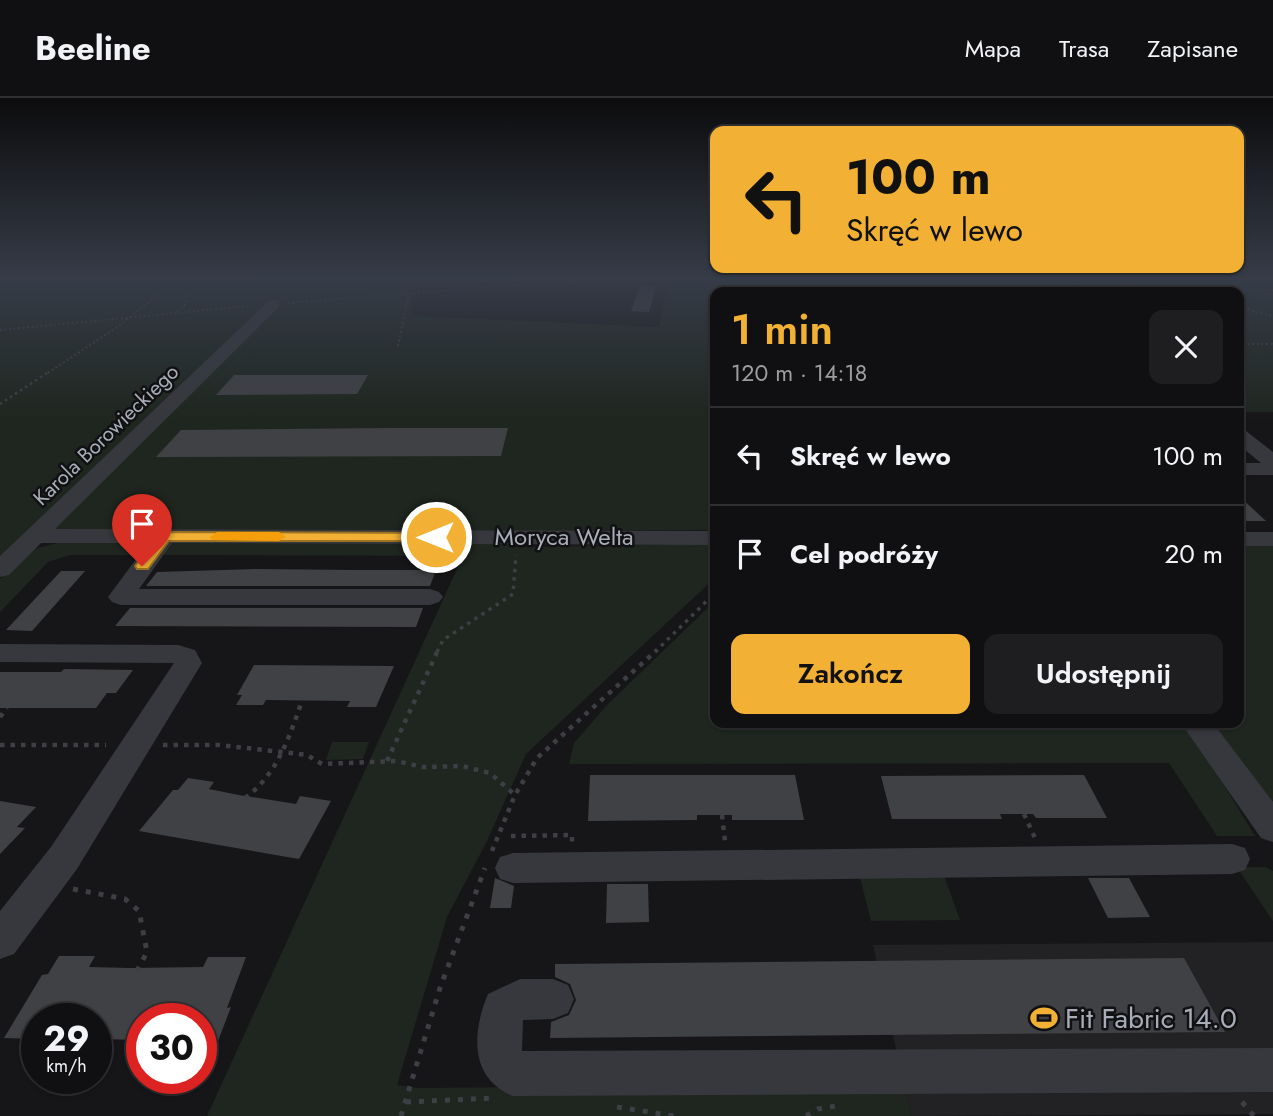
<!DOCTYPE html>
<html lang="pl">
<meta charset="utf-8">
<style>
body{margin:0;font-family:Jost,sans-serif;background:#1e1e20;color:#f1f3f6;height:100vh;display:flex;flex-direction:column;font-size:26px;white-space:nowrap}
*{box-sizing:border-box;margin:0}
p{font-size:23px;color:#9c9d9f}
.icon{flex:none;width:38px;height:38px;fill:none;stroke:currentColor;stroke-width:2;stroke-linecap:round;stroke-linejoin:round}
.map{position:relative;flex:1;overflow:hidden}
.sheet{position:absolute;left:710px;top:189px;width:534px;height:441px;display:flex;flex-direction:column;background:#101012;border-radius:14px;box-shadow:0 2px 5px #0004,0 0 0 2px #303032}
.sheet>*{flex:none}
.guide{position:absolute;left:710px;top:28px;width:534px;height:147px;border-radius:14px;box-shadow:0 2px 5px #0004,0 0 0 2px #303032;background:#f2b134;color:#111;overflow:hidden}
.speed{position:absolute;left:21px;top:905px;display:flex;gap:14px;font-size:35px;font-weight:700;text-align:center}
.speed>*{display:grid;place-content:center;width:91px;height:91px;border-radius:50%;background:#101012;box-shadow:0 2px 5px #0004,0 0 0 2px #303032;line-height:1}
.speed small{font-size:18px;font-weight:400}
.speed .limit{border:10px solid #d22;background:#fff;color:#111}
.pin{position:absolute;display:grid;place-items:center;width:60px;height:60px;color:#fff;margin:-72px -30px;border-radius:50% 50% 50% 0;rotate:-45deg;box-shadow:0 0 7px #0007}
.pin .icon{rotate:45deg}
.me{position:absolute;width:77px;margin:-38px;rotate:270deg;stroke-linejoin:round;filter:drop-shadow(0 0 5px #0008)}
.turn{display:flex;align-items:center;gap:24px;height:147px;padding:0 21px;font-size:32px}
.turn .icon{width:91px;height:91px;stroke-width:2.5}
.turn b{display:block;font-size:49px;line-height:60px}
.round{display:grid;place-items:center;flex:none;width:74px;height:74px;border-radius:14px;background:#1e1e20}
.head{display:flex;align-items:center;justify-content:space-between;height:119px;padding:0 21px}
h1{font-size:42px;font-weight:600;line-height:52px;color:#f2b134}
.action{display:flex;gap:14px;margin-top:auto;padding:14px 21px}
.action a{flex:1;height:80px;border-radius:14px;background:#f2b134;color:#111;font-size:28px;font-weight:600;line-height:80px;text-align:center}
.action a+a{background:#1e1e20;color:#f1f3f6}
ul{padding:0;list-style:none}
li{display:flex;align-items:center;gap:21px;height:98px;padding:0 21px;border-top:2px solid #303032}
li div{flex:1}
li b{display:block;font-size:26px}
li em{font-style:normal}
header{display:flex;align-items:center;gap:42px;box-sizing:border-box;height:98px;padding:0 35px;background:#101012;border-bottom:2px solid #303032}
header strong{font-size:33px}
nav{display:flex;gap:38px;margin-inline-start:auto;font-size:24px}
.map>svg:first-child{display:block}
.built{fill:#222225}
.green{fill:#1e261f}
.building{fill:#404145}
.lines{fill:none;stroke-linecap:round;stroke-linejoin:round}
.path-far4{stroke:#3d3f44;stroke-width:2;stroke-dasharray:2 2.5;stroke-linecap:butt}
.path-far3{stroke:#3d3f44;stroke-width:2.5;stroke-dasharray:2.5 3.5;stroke-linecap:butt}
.path-far2{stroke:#3d3f44;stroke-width:3.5;stroke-dasharray:3.5 5;stroke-linecap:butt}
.path-far1{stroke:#3d3f44;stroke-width:4.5;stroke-dasharray:4.5 6;stroke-linecap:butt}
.path{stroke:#3d3f44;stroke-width:5;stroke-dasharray:5 8;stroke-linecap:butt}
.minor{fill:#37383d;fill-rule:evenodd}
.route{fill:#f2b134;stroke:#9d7322;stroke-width:2}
.slow{fill:#f59e0b}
.labels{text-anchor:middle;stroke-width:5;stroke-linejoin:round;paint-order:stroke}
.far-street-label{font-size:21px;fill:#a8adb8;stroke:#111113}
.street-label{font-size:24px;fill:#a8adb8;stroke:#111113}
.near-poi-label{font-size:28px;fill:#a8adb8;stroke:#111113;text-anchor:start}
</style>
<header>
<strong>Beeline</strong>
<nav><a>Mapa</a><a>Trasa</a><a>Zapisane</a></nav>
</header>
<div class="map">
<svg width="1273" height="1018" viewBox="0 0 1273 1018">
<rect width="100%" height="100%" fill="#161618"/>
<path class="built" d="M1273 844V1016L911 1018 873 847Z"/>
<g class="green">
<path d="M0 179H409L413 218 659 229 668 179H1273V314H1239V194H716V432L37 434 0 462Z"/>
<path d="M65 443 146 444 150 447 140 457H70L48 464 0 514V481L34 451Z"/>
<path d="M174 444H512L514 449 716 446V479L526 656 486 745 447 819 397 987 418 990 904 986 911 1018H207L463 458 160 457 167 447Z"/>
<path d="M1239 446H1273V706L1209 625H1239Z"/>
<path d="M716 502V625H1182L1211 665 1255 738H1217L1169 665 569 666 574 645 608 606Z"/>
<path d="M332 644H369L363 661 326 662Z"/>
<path d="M1237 769H1266L1273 773V823Z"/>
<path d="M943 775 960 822 871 823 859 776Z"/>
</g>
<g class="building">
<path d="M640 188 656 189 649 214 631 213Z"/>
<path d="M234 277H368L357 296 216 297Z"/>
<path d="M390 330H508L501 358 156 359 181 332Z"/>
<path d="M1239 398 1266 423H1239Z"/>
<path d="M257 471 354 472H436L430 488H146L157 474Z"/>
<path d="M61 473H85L32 533 6 532Z"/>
<path d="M130 510H423L416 529 115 528Z"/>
<path d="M254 567 394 568 376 609H347L350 603 266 602 263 607H236L242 597H237Z"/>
<path d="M64 571 133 572 116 595H107L96 610H0V574H61Z"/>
<path d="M590 677H795L804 722H732V717H697V722L588 723Z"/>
<path d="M1084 677 1107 720H1036L1033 716H1000L1002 721H892L881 678Z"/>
<path d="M188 680 214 684 209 691 239 697 296 706 300 698 331 703 299 761 139 733 173 692H178Z"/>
<path d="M0 703 36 709 17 729 25 730 0 756Z"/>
<path d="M495 780 514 788 511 810H490Z"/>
<path d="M1088 780H1129L1150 819 1108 820Z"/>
<path d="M607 786H648L649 824 606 825Z"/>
<path d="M59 858H95L89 869 129 870 203 869 208 859H246L227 910 231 909 218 943 201 942V920H142V942L96 941V920H37V941L4 940 42 877 48 876Z"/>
<path d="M1184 860 1225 934 550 940 551 924 569 917 576 902 570 886 555 879V866Z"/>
</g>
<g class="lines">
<g class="path-far4">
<path d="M1027 179 1033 194"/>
<path d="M1062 179 1091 186"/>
<path d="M1104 179 1145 188"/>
<path d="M1233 179 1262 195 1273 197"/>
<path d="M588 183 817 179"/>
<path d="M1028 183 1140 190 1273 192"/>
<path d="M288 205 556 184"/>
<path d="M1239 209 1273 218"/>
<path d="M177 213 185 207 187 196 214 179"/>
<path d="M0 232 249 208"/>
<path d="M1239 246H1273"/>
<path d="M398 248 408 200 414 195"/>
<path d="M48 275 120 227 180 179"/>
</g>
<path class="path-far3" d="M0 306 50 273"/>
<g class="path-far2">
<path d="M437 554 443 542 513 496 516 457"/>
<path d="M655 554 716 494"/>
</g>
<g class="path-far1">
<path d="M0 619 7 610"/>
<path d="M0 647H106"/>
<path d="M163 647H219L282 654 307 657 322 666 396 663 423 669 462 668 490 675 515 697"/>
<path d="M387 663 438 552"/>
<path d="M245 700C278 676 290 637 303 600"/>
<path d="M1024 716 1035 740"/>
<path d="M722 717 725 743"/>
<path d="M511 738 572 737V744"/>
<path d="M492 753 515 697 537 660 657 552"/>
</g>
<g class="path">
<path d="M73 791 125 801 139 813 147 854 137 873"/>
<path d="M406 1004 495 1000"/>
<path d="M1242 1004 1254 1018"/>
<path d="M617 1009 674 1018"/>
<path d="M401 1018 440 890 485 770"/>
<path d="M806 1018 818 1011 836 1008"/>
</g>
<g class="minor">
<path d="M567 179H580L577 186 572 187 565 183Z"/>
<path d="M274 202 279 203V209L55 431 716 433V447L172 445 139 491H430L439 494 443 499 439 504 430 507H121L112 504 108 499 148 445H41L9 477 0 479V458L269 203Z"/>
<path d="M1239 331 1246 333 1273 354V377H1239V365H1261L1239 347Z"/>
<rect x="1239" y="434" width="34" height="14"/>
<path d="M0 546 178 547 195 552 202 565 77 771 14 856 0 861V813L51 749 174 565 0 564Z"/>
<path d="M1181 625H1213L1273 704V744L1261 740Z"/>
<path d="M1232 746 1245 750 1250 761 1245 772 1232 776 513 785 500 781 495 770 500 759 513 755Z"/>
<path d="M520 881H553L568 887 574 901 568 915 553 921 523 922 522 953 1273 950V994L513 998C469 980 472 934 488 896Z"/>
</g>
</g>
<linearGradient id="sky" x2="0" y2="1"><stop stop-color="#0c0c0d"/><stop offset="0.56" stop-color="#363c48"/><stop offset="1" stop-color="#363c48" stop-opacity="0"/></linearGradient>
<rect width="1273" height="322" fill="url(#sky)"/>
<path class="route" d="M165 434 436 435 443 439 436 443H169L148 471H137L135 468 137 465 160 435Z"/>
<path class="slow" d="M217 434H279L286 439 279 443 212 442 210 439Z"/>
<defs>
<symbol id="stadium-bare" viewBox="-9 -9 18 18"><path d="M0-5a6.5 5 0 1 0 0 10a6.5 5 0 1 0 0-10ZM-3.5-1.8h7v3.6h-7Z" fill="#f2b134" stroke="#111113" stroke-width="2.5" paint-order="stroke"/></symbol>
</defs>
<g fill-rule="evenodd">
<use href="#stadium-bare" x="1025" y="901" width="38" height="38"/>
</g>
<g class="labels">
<g class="far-street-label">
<text transform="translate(106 337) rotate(-44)" y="7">Karola Borowieckiego</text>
</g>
<g class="street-label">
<text x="564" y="447">Moryca Welta</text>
</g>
<g class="near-poi-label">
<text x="1065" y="930">Fit Fabric 14.0</text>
</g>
</g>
</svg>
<div class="speed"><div>29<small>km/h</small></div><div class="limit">30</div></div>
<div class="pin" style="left:142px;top:468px;background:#d93025"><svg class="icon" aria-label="arrive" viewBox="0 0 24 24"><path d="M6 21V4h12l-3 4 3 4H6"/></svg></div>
<svg class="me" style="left:436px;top:439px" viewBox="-20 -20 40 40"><circle r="17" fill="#f2b134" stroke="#fff" stroke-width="3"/><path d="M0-11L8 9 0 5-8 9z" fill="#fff"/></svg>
<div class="guide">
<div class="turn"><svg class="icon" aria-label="left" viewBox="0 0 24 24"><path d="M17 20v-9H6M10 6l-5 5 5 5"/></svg><div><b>100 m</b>Skręć w lewo</div></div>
</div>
<section class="sheet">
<div class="head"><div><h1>1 min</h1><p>120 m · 14:18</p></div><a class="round"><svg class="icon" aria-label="close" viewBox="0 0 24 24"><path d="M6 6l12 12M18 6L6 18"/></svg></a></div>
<ul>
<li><svg class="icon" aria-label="left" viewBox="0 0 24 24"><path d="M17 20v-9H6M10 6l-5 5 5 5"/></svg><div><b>Skręć w lewo</b></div><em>100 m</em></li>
<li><svg class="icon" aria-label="arrive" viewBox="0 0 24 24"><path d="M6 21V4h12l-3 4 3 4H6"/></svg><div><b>Cel podróży</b></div><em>20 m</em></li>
</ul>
<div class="action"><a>Zakończ</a><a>Udostępnij</a></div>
</section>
</div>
